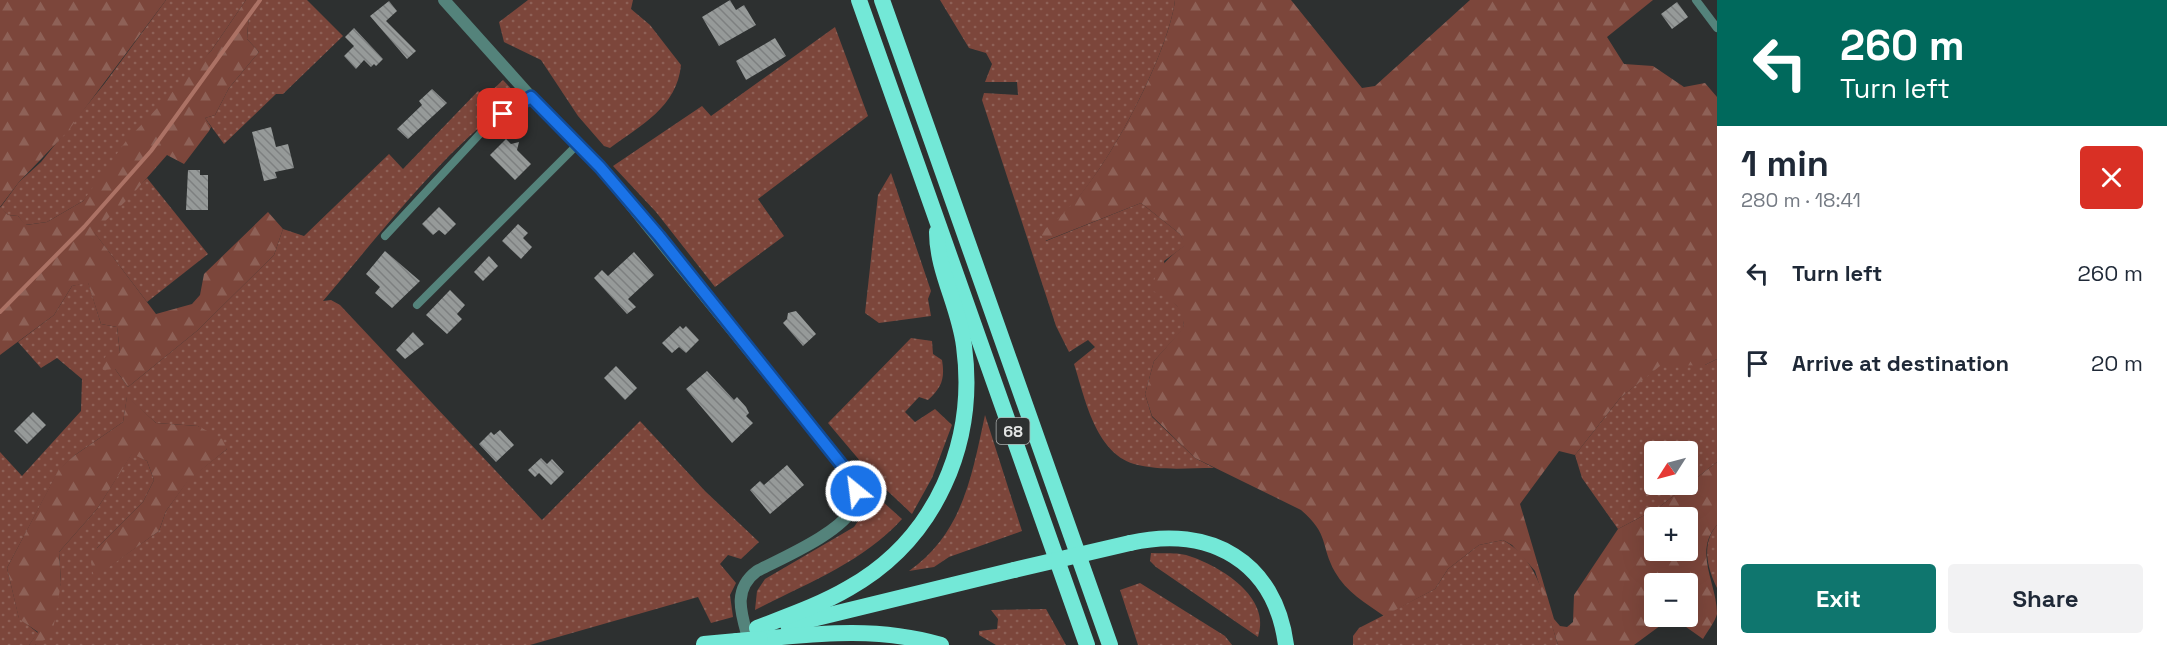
<!DOCTYPE html>
<meta charset="utf-8">
<style>
body{margin:0;font-family:"Space Grotesk",sans-serif;background:#f2f2f3;color:#1f2937;height:100vh;display:flex;flex-direction:column;font-size:22px;white-space:nowrap}
*{box-sizing:border-box;margin:0}
p{font-size:20px;color:#747a83}
.icon{flex:none;width:33px;height:33px;fill:none;stroke:currentColor;stroke-width:2;stroke-linecap:round;stroke-linejoin:round}
.map{position:relative;flex:1;overflow:hidden}
.details{display:flex;flex-direction:column;background:#fff;width:450px}
.details>*{flex:none}
.top-card{background:#00695c;color:#fff;overflow:hidden}
.needle{width:39px;rotate:234deg}
.tools{position:absolute;left:1644px;top:441px;display:grid;gap:12px}
.tools a{display:grid;place-items:center;width:54px;height:54px;border-radius:6px;background:#fff;box-shadow:0 6px 24px #0002;font-size:30px}
.pin{position:absolute;display:grid;place-items:center;width:51px;height:51px;color:#fff;margin:-26px;border-radius:12px;box-shadow:0 3px 9px #0006}
.me{position:absolute;width:66px;margin:-33px;rotate:331deg;stroke-linejoin:round;filter:drop-shadow(0 0 4px #0008)}
.turn{display:flex;align-items:center;gap:21px;height:126px;padding:0 24px;font-size:27px}
.turn .icon{width:78px;height:78px;stroke-width:2.5}
.turn b{display:block;font-size:42px;line-height:51px}
.round{display:grid;place-items:center;flex:none;width:63px;height:63px;border-radius:6px;background:#f2f2f3}
.summary{display:flex;align-items:center;justify-content:space-between;height:102px;padding:0 24px}
h1{font-size:36px;font-weight:600;line-height:45px}
.primary-button{display:flex;gap:12px;margin-top:auto;padding:12px 24px}
.primary-button a{flex:1;height:69px;border-radius:6px;background:#0f766e;color:#fff;font-size:24px;font-weight:600;line-height:69px;text-align:center}
.primary-button a+a{background:#f2f2f3;color:#1f2937}
ul{padding:0;list-style:none}
li{display:flex;align-items:center;gap:18px;height:90px;padding:0 24px}
li div{flex:1}
li b{display:block;font-size:22px}
li em{font-style:normal}
main{display:flex;flex:1;min-height:0}
.map>svg:first-child{display:block}
.green{fill:url(#green-dots);fill-rule:evenodd}
.forest{fill:url(#forest-firs);fill-rule:evenodd}
.lines{fill:none;stroke-linecap:round;stroke-linejoin:round}
.stream{stroke:#ac7265;stroke-width:4}
.building{fill:url(#building-back-hatch)}
.service{stroke:#54837b;stroke-width:8}
.minor{stroke:#54837b;stroke-width:12}
.trunk{stroke:#73e8d7;stroke-width:16}
.trunk-bridge{stroke:#73e8d7;stroke-width:16}
.route-casing{stroke:#114b97;stroke-width:15}
.route{stroke:#1a73e8;stroke-width:10}
.labels{text-anchor:middle;stroke-width:6;stroke-linejoin:round;paint-order:stroke}
.shield{fill:#2d3030;stroke:#acafae;stroke-width:1.5}
.shield-label{font-size:16px;font-weight:bold;fill:#e3e5e4}
</style>
<main>
<div class="map">
<svg width="1717" height="645" viewBox="0 0 1717 645">
<defs>
<pattern id="green-dots" width="8" height="8" patternUnits="userSpaceOnUse" patternTransform="scale(1.5)"><rect width="8" height="8" fill="#7c463b"/><path d="M2 2h.1M6 6h.1" fill="none" stroke="#8e6157" stroke-width="1.8" stroke-linecap="round"/></pattern>
<pattern id="forest-firs" width="22" height="20" patternUnits="userSpaceOnUse" patternTransform="scale(1.5)"><rect width="22" height="20" fill="#7c463b"/><path d="M5 1l3.5 6h-7zM16 11l3.5 6h-7z" fill="#8e6157"/></pattern>
<pattern id="building-back-hatch" width="6" height="6" patternUnits="userSpaceOnUse" patternTransform="scale(1.5)"><rect width="6" height="6" fill="#969a99"/><path d="M-1 5l2 2M0 0l6 6M5-1l2 2" fill="none" stroke="#7d8080"/></pattern>
</defs>
<rect width="100%" height="100%" fill="#2d3030"/>
<g class="green">
<path d="M166 0H246L211 51 83 201 47 222 25 225 18 216 8 215 0 208 19 182 41 162 105 83Z"/>
<path d="M258 0H307L343 36 283 94H276L224 144 205 118 215 115 229 88 259 52 247 39 249 13Z"/>
<path d="M528 0H633L631 9 650 25 681 65C677 107 641 125 610 148L604 146 578 116 541 60 504 42 499 22Z"/>
<path d="M940 0H1175C1169 56 1091 207 1040 233L1046 241 1141 203 1180 234 1186 245 1164 261 1172 300 1183 313 1184 328 1154 361 1145 394 1152 417 1195 458 1214 468C1188 468 1159 471 1134 464 1095 452 1085 398 1074 364L1095 347 1088 340 1069 352 1056 326 982 100 984 93 1018 95 1017 82H985L992 64 986 53 969 48Z"/>
<path d="M835 27 868 116 758 199 784 236 715 287 656 212 613 166 702 106 711 116Z"/>
<path d="M503 80 518 96C442 151 383 231 323 301L331 300 340 305 542 520 640 421 705 491 759 542 741 559 728 555 720 564 736 583 730 595 733 617 711 623 698 597 530 645H35L44 638 61 583 59 552 97 509 132 453 147 461 154 480 143 502 97 548 94 577 159 531 166 511 188 480 227 449 198 426 156 423 127 397 123 422 75 455 59 470 7 568 19 618 38 633 29 645H0V452L22 476 81 411 82 379 57 358 41 368 18 342 54 315 72 286 88 282 101 324 117 327 120 353 115 369 128 387 198 330 274 255 283 229 304 236 389 154 403 169 478 91 486 96Z"/>
<path d="M891 173 931 291 928 299 931 316 879 323 865 313 878 195Z"/>
<path d="M147 178 208 254 147 302 93 231Z"/>
<path d="M911 338 932 341 933 354 942 360C945 379 942 387 928 400L919 397 905 412 915 422 935 409 952 425 932 478 912 514 877 481 828 423Z"/>
<path d="M1717 359V462L1658 508 1618 529 1582 478 1575 455 1620 398 1660 365H1705ZM1654 452H1688V484H1654Z"/>
<path d="M985 415 1022 531 949 557 934 567 909 571C963 533 972 475 985 415Z"/>
<path d="M872 492 902 519C862 563 807 583 755 610L757 591 765 579 854 527 869 505Z"/>
<path d="M1717 525V588C1707 568 1701 543 1717 525Z"/>
<path d="M1503 540C1541 561 1546 607 1558 645H1353V636L1359 628 1435 589 1448 569 1479 545Z"/>
<path d="M1151 553C1163 554 1178 552 1189 556 1220 566 1272 597 1258 637L1156 567 1150 561Z"/>
<path d="M1140 583 1225 636 1232 645H1138L1120 590Z"/>
<path d="M1046 609 1066 645H996L979 635V631L997 629 998 619 991 610Z"/>
</g>
<g class="forest">
<path d="M0 0H166L68 131 19 182 0 207 8 215 18 216 26 225 47 222 83 201 126 141 211 51 246 0H258L249 13 247 39 259 52 229 88 215 115 205 118 211 127 209 131 184 164 167 155 131 196 94 232 156 314 192 304 200 295 204 274 268 212 283 229 274 255 198 330 128 387 115 369 103 370 101 364 107 354 120 353 117 327 101 324 88 283 72 286 54 315 0 355Z"/>
<path d="M1175 0H1291L1362 88 1375 86 1470 0H1653L1607 37 1624 64 1653 66 1684 87 1705 83 1717 97V359L1705 365 1660 366 1620 398 1575 455 1559 451 1520 504 1554 619 1560 626 1567 627 1573 622 1574 595 1618 529 1658 508 1717 462V525C1693 552 1717 583 1717 614 1715 622 1707 632 1703 639L1672 617 1634 645H1558L1535 571 1512 545 1503 540 1479 545 1448 569 1435 589 1384 616C1366 603 1346 592 1335 572 1320 545 1330 535 1301 510L1195 458 1152 416 1145 394 1154 361 1184 327C1182 303 1171 300 1151 290 1157 267 1167 259 1185 245L1180 234 1141 203 1045 241 1039 232C1091 208 1169 56 1175 0ZM1654 518H1688V550H1654ZM1654 584H1688V616H1654Z"/>
<path d="M127 396 156 423 198 426 222 439 227 449 188 481 166 511 159 531 94 578 91 562 97 548 143 502 154 480 147 461 132 454 97 509 59 552 61 583 52 636 35 645H29L38 632 19 619 7 568 59 469 75 455 123 422Z"/>
</g>
<g class="lines">
<path class="stream" d="M0 312 84 227 151 151 260 0"/>
</g>
<g class="building">
<path d="M730 0 736 10 744 5 756 25 719 46 702 17Z"/>
<path d="M389 1 397 11 386 21 416 51 407 59 370 16Z"/>
<path d="M1677 2 1688 17 1672 29 1661 14Z"/>
<path d="M354 28 383 59 376 66 374 64 371 67 364 60 356 69 344 56 354 46 345 37Z"/>
<path d="M775 38 786 56 746 80 736 61Z"/>
<path d="M432 89 447 103 408 139 397 129 422 105 419 101Z"/>
<path d="M271 127 276 147 288 144 294 168 275 172 277 178 264 181 252 132Z"/>
<path d="M506 139 511 144 519 142 517 150 531 164 515 180 490 155Z"/>
<path d="M188 170H200V175H208V210H186Z"/>
<path d="M439 207 456 224 445 235 439 230 433 235 422 224Z"/>
<path d="M518 224 528 233 523 238 532 247 521 259 502 241Z"/>
<path d="M385 251 420 281 392 308 375 293 380 287 366 274Z"/>
<path d="M634 252 654 275 628 299 636 307 627 314 594 278 602 270 608 276Z"/>
<path d="M489 256 498 266 483 281 474 272Z"/>
<path d="M450 290 465 305 457 314 462 319 447 334 426 315Z"/>
<path d="M796 311 816 334 803 346 783 323 787 319 788 313Z"/>
<path d="M680 326 683 329 686 326 699 340 686 353 679 347 672 353 662 343Z"/>
<path d="M413 332 424 344 405 359 396 350Z"/>
<path d="M616 366 637 388 625 400 604 378Z"/>
<path d="M707 371 734 400 737 397 746 407 749 413 746 416 753 423 732 443 686 389Z"/>
<path d="M33 412 46 425 27 444 14 431Z"/>
<path d="M500 430 514 445 496 462 479 444 491 432 494 435Z"/>
<path d="M541 458 547 464 552 459 564 472 551 485 539 473 535 477 528 470Z"/>
<path d="M787 465 804 485 770 514 750 490 760 481 764 485Z"/>
</g>
<g class="lines">
<g class="service">
<path d="M1696 0 1717 28"/>
<path d="M385 236 490 123 531 97"/>
<path d="M417 305 578 144"/>
</g>
<path class="minor" d="M444 0 531 97 600 167 853 479C857 488 858 497 854 506 843 532 782 558 757 571 730 591 743 618 750 645"/>
<g class="trunk">
<path d="M859 0 1087 645"/>
<path d="M882 0 1110 645"/>
<path d="M1130 543C1210 525 1275 561 1286 645"/>
<path d="M788 625 1014 570"/>
<path d="M757 628C788 616 820 605 849 588 936 539 977 443 964 346 959 306 937 271 937 232"/>
<path d="M760 639C822 633 880 627 941 645"/>
<path d="M704 644 737 641"/>
</g>
<g class="trunk-bridge">
<path d="M1014 570 1130 543"/>
<path d="M737 641 760 639"/>
</g>
</g>
<g class="lines">
<defs>
<path id="route" d="M503 114 531 97 600 167 659 236 849 474 856 491"/>
</defs>
<use href="#route" class="route-casing"/>
<use href="#route" class="route"/>
</g>
<g class="labels">
<rect class="shield" x="996.5" y="418" width="33" height="26" rx="4.5"/>
<g class="shield-label">
<text x="1013" y="437">68</text>
</g>
</g>
</svg>
<div class="tools">
<a><svg class="needle" viewBox="-14 -14 28 28"><path d="M0-13l5 13h-10z" fill="#e53935"/><path d="M0 13l5-13h-10z" fill="#747a83"/></svg></a>
<a>+</a>
<a>−</a>
</div>
<div class="pin" style="left:503px;top:114px;background:#d93025"><svg class="icon" aria-label="arrive" viewBox="0 0 24 24"><path d="M6 21V4h12l-3 4 3 4H6"/></svg></div>
<svg class="me" style="left:856px;top:491px" viewBox="-20 -20 40 40"><circle r="17" fill="#1a73e8" stroke="#fff" stroke-width="3"/><path d="M0-11L8 9 0 5-8 9z" fill="#fff"/></svg>
</div>
<section class="details">
<div class="top-card">
<div class="turn"><svg class="icon" aria-label="left" viewBox="0 0 24 24"><path d="M17 20v-9H6M10 6l-5 5 5 5"/></svg><div><b>260 m</b>Turn left</div></div>
</div>
<div class="summary"><div><h1>1 min</h1><p>280 m · 18:41</p></div><a class="round" style="background:#d93025;color:#fff"><svg class="icon" aria-label="close" viewBox="0 0 24 24"><path d="M6 6l12 12M18 6L6 18"/></svg></a></div>
<ul>
<li><svg class="icon" aria-label="left" viewBox="0 0 24 24"><path d="M17 20v-9H6M10 6l-5 5 5 5"/></svg><div><b>Turn left</b></div><em>260 m</em></li>
<li><svg class="icon" aria-label="arrive" viewBox="0 0 24 24"><path d="M6 21V4h12l-3 4 3 4H6"/></svg><div><b>Arrive at destination</b></div><em>20 m</em></li>
</ul>
<div class="primary-button"><a>Exit</a><a>Share</a></div>
</section>
</main>
